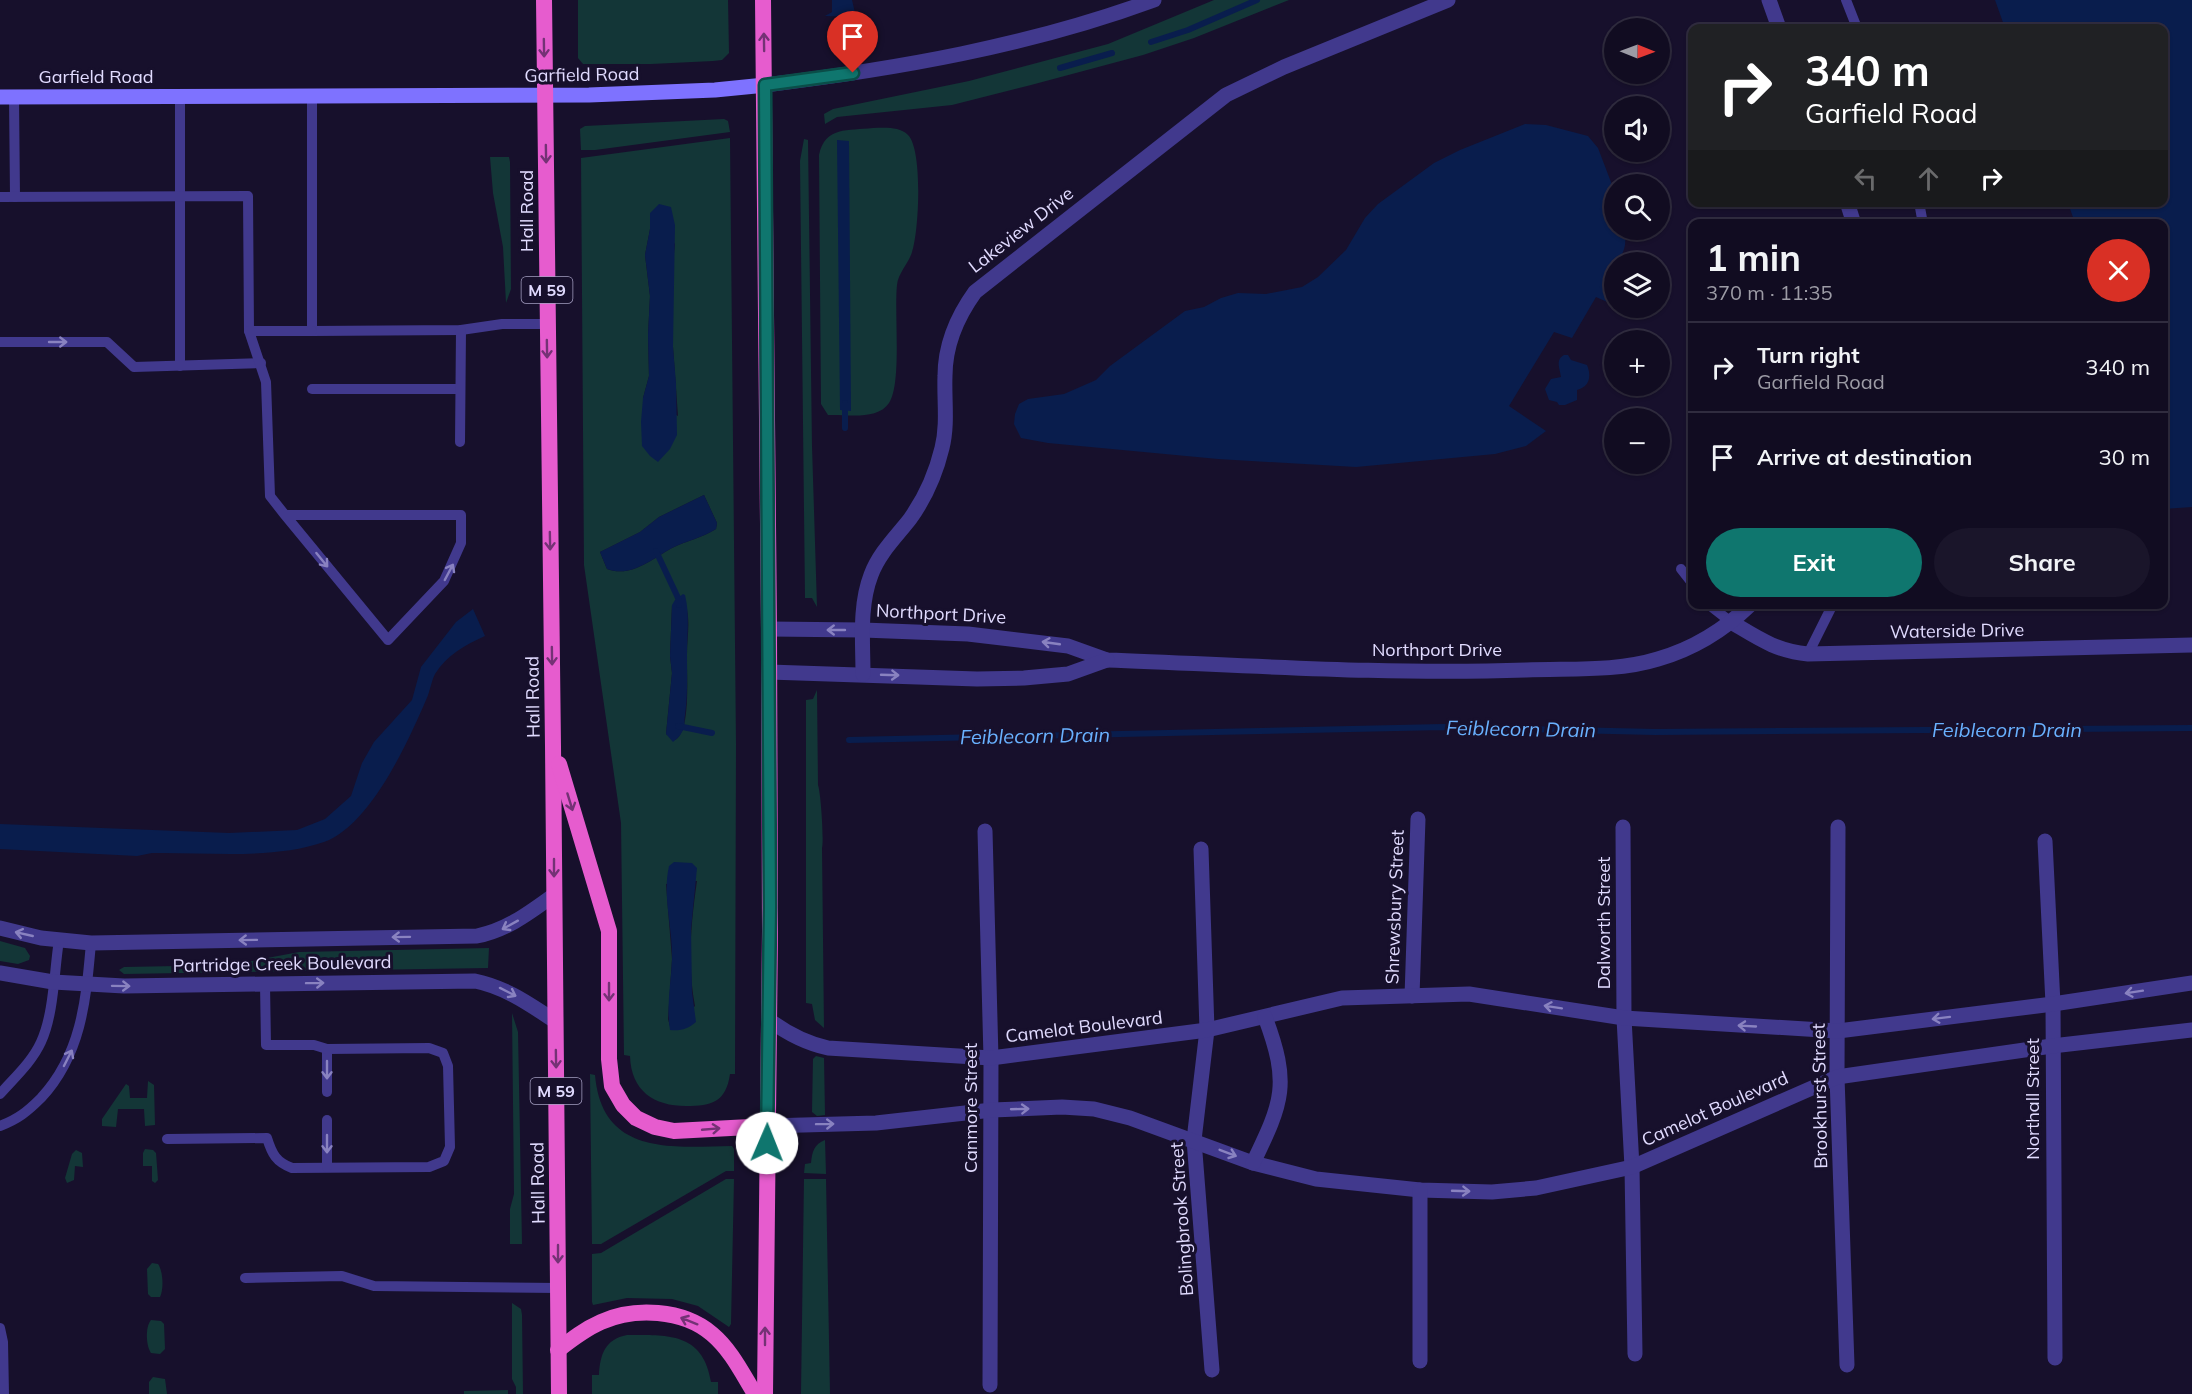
<!DOCTYPE html>
<meta charset="utf-8">
<style>
body{margin:0;font-family:Mulish,sans-serif;background:#1a152a;color:#f1f3f6;height:100vh;display:flex;flex-direction:column;font-size:22px;white-space:nowrap}
*{box-sizing:border-box;margin:0}
p{font-size:20px;color:#9c9ba5}
.icon{flex:none;width:33px;height:33px;fill:none;stroke:currentColor;stroke-width:2;stroke-linecap:round;stroke-linejoin:round}
.map{position:relative;flex:1;overflow:hidden}
.sheet{position:absolute;left:1688px;top:219px;width:480px;height:390px;display:flex;flex-direction:column;background:#110c21;border-radius:12px;box-shadow:0 2px 4px #0004,0 0 0 2px #302c3f}
.sheet>*{flex:none}
.top-card{position:absolute;left:1688px;top:24px;width:480px;height:183px;border-radius:12px;box-shadow:0 2px 4px #0004,0 0 0 2px #302c3f;background:#202124;color:#fff;overflow:hidden}
.needle{width:39px;rotate:91deg}
.fabs{position:absolute;left:1604px;top:18px;display:grid;gap:12px}
.fabs a{display:grid;place-items:center;width:66px;height:66px;border-radius:50%;background:#110c21;box-shadow:0 2px 4px #0004,0 0 0 2px #302c3f;font-size:30px}
.pin{position:absolute;display:grid;place-items:center;width:51px;height:51px;color:#fff;margin:-62px -26px;border-radius:50% 50% 50% 0;rotate:-45deg;box-shadow:0 0 6px #0007}
.pin .icon{rotate:45deg}
.me{position:absolute;width:66px;margin:-33px;rotate:1deg;stroke-linejoin:round;filter:drop-shadow(0 0 4px #0008)}
.turn{display:flex;align-items:center;gap:21px;height:126px;padding:0 18px;font-size:27px}
.turn .icon{width:78px;height:78px;stroke-width:2.5}
.turn b{display:block;font-size:42px;line-height:51px}
.lanes{display:flex;align-items:center;height:57px;padding:0 18px;background:#0003;justify-content:center;gap:30px;direction:ltr}
.lanes .off{opacity:.35}
.round{display:grid;place-items:center;flex:none;width:63px;height:63px;border-radius:32px;background:#1a152a}
.headline{display:flex;align-items:center;justify-content:space-between;height:102px;padding:0 18px}
h1{font-size:36px;font-weight:700;line-height:45px}
.button{display:flex;gap:12px;margin-top:auto;padding:12px 18px}
.button a{flex:1;height:69px;border-radius:36px;background:#0f766e;color:#fff;font-size:24px;font-weight:700;line-height:69px;text-align:center}
.button a+a{background:#1a152a;color:#f1f3f6}
ul{padding:0;list-style:none}
li{display:flex;align-items:center;gap:18px;height:90px;padding:0 18px;border-top:2px solid #302c3f}
li div{flex:1}
li b{display:block;font-size:22px}
li em{font-style:normal}
.map>svg:first-child{display:block}
.green{fill:#133637;fill-rule:evenodd}
.water{fill:#091d4d}
.lines{fill:none;stroke-linecap:round;stroke-linejoin:round}
.stream{stroke:#091d4d;stroke-width:6}
.service{stroke:#41398d;stroke-width:10}
.minor{stroke:#41398d;stroke-width:15}
.tertiary{stroke:#41398d;stroke-width:15}
.secondary{stroke:#7e72ff;stroke-width:15}
.trunk{stroke:#e65cce;stroke-width:16}
.oneway{stroke:#743275}
.oneway2{stroke:#8982c0}
.route-casing{stroke:#0a4d48;stroke-width:15}
.route{stroke:#0f766e;stroke-width:10}
.labels{text-anchor:middle;stroke-width:6;stroke-linejoin:round;paint-order:stroke}
.shield{fill:#17102c;stroke:#a49ec0;stroke-width:1.5}
.shield-label{font-size:16px;font-weight:bold;fill:#e1dbff}
.street-label{font-size:18px;fill:#e1dbff;stroke:#17102c}
.water-label{font-size:20px;font-style:italic;fill:#69b1ff;stroke:#17102c}
</style>
<div class="map">
<svg width="2192" height="1394" viewBox="0 0 2192 1394">
<rect width="100%" height="100%" fill="#17102c"/>
<g class="green">
<path d="M578 0H728L729 53 722 60 713 61 651 64H583L578 58Z"/>
<path d="M1214 0H1289L1194 38 1143 55 1031 85 952 105 837 117 825 124 824 114 833 109 969 81 1108 44Z"/>
<path d="M724 119 728 121 730 132 595 150H581L580 129 585 126Z"/>
<path d="M873 128C884 128 899 126 908 135 923 150 919 231 912 252 909 263 898 273 897 285 894 312 902 384 889 403 877 421 846 414 828 415L821 404 819 155C825 126 848 131 873 128Z"/>
<path d="M730 138 736 744 735 1074H730C726 1102 712 1106 686 1106 654 1106 631 1091 630 1056L624 1055 621 823 584 565 581 158ZM650 213 675 244 673 262V347L678 416 643 398 649 376 648 335 650 296 645 255 650 229ZM704 495 717 523 716 529C702 538 686 541 672 548 652 559 631 578 607 569L600 552 640 532 659 517ZM672 605 687 610C690 625 687 638 687 653 686 671 692 731 675 740L666 734 672 673 670 656ZM697 881C691 922 687 965 695 1006L671 1030 668 1019 672 959 666 884Z"/>
<path d="M804 139 808 140 812 446 817 607 812 598H805L800 161Z"/>
<path d="M490 157H509L510 162 511 289 506 303 503 247 493 193Z"/>
<path d="M817 690 818 785C821 794 824 841 822 848L824 1028 815 1020 812 1004 806 1003V700L813 699Z"/>
<path d="M0 941 25 948 30 956 29 960 18 964 0 961Z"/>
<path d="M489 948 488 968 124 974 119 970 124 967 231 965 299 952Z"/>
<path d="M512 1013 518 1032 522 1244H510V1209L514 1194Z"/>
<path d="M816 1056 824 1058 825 1115 817 1116 812 1112 813 1059Z"/>
<path d="M590 1074 595 1075C602 1156 672 1147 732 1146L734 1149V1171H726L601 1244H592Z"/>
<path d="M148 1081 154 1085 155 1125 145 1126 144 1109H118L116 1127 102 1126V1119L126 1084 129 1086 130 1098H147Z"/>
<path d="M825 1140 826 1174 804 1173 805 1164 811 1163C812 1152 814 1144 825 1140Z"/>
<path d="M145 1149 153 1150 156 1153 158 1180 155 1183 152 1181V1166H143V1153Z"/>
<path d="M76 1150 82 1153 83 1167 75 1166 74 1180 67 1183 65 1178 72 1154Z"/>
<path d="M726 1179H734L731 1324 729 1327 698 1306 672 1299 627 1298 593 1305 592 1302V1254L601 1253Z"/>
<path d="M804 1179H826L830 1394H801Z"/>
<path d="M152 1263 158 1264C163 1271 164 1289 160 1297H151L148 1294 147 1269Z"/>
<path d="M512 1303 521 1309 522 1315 523 1394H516V1387L512 1379Z"/>
<path d="M151 1320 161 1321 164 1324 165 1349 160 1354 151 1353C146 1346 145 1327 151 1320Z"/>
<path d="M627 1335C667 1335 703 1332 711 1382H718V1394H592V1375H599C600 1355 605 1339 627 1335Z"/>
<path d="M153 1377 165 1379 167 1394H149V1382Z"/>
<path d="M508 1390V1394H464V1391Z"/>
</g>
<g class="water">
<path d="M832 0H852L856 17 825 16 832 12Z"/>
<path d="M1995 0H2192V507L2163 509V224L2075 223 2068 203 2163 202V28H2005Z"/>
<path d="M1525 124 1546 125 1588 136 1598 148 1614 190V230H1624C1627 244 1625 251 1617 262H1614V305L1596 297 1572 338 1554 332 1509 406 1546 431 1526 446 1495 454 1356 467 1218 459 1048 443 1021 438 1014 424 1015 414 1019 404 1028 399 1064 394 1096 380 1110 366 1185 311 1204 307 1221 298 1238 293 1266 294 1302 287 1318 277 1346 250 1365 218 1378 204 1434 163 1460 150Z"/>
<path d="M837 140 849 141 851 411 840 410Z"/>
<path d="M659 204 671 207 675 225 673 347 676 383 677 435 670 449 658 462 650 456 642 446 641 422 643 398 649 376 648 335 650 296 645 255 650 229V213Z"/>
<path d="M1564 355H1568L1571 360 1587 365C1592 377 1589 387 1577 390V400L1565 405H1559L1557 402 1549 400 1545 389 1551 379 1561 377C1560 368 1555 360 1564 355Z"/>
<path d="M704 495 717 523 716 529C702 538 686 541 672 548 652 559 631 578 607 569L600 552 640 532 659 517Z"/>
<path d="M683 594 685 595C690 615 687 634 687 655 687 675 688 694 685 715 684 719 685 724 684 728 681 735 678 738 673 742L666 734 672 673 670 656 672 605 675 600Z"/>
<path d="M473 609 485 636C465 645 447 655 435 674 431 682 430 692 426 700 408 742 370 826 324 842 272 860 206 852 152 853L137 856 0 849V824L229 833 297 830 325 819 351 796 362 763 374 742 412 700 421 667 456 622Z"/>
<path d="M674 862 692 863 697 868 691 929 692 992 696 1022C688 1029 681 1031 670 1030 666 1007 671 983 672 960 673 928 662 897 669 866Z"/>
</g>
<g class="lines">
<g class="stream">
<path d="M1151 42 1188 30 1257 0"/>
<path d="M1060 68 1112 53"/>
<path d="M845 403V428"/>
<path d="M656 551 679 600V605"/>
<path d="M678 726 712 733"/>
<path d="M849 740 1443 727 1655 732 2192 728"/>
</g>
<g class="service">
<path d="M1846 0 1857 28"/>
<path d="M312 95V331L461 330 502 324H547"/>
<path d="M14 97 15 197"/>
<path d="M180 97V366"/>
<path d="M0 197 248 196 249 331"/>
<path d="M1919 202 1923 224"/>
<path d="M0 342H107L134 367 261 363"/>
<path d="M312 389H460"/>
<path d="M460 442 461 330"/>
<path d="M285 515H461V543L444 581 388 640 285 515 270 496 266 382 249 331H312"/>
<path d="M1681 569 1692 583"/>
<path d="M1708 604 1731 622"/>
<path d="M1808 654 1833 604"/>
<path d="M327 1049V1092"/>
<path d="M0 1094C14 1078 32 1062 41 1042 54 1014 54 972 59 940"/>
<path d="M0 1126C18 1119 27 1112 41 1098 82 1054 86 999 91 943"/>
<path d="M167 1139 267 1138C272 1154 276 1162 292 1168L429 1167 444 1161 450 1147 448 1066 443 1053 429 1048 327 1049 314 1045H266L265 984"/>
<path d="M327 1167V1120"/>
<path d="M245 1278 342 1276 374 1286 558 1288"/>
<path d="M0 1328 3 1342 4 1394"/>
</g>
<g class="minor">
<path d="M1769 0 1779 28"/>
<path d="M1847 202 1854 224"/>
<path d="M1731 622C1758 638 1776 651 1808 654L2192 645"/>
<path d="M769 629 863 630 968 634 1068 646 1107 660C1246 665 1386 675 1526 670 1569 668 1616 672 1658 659 1693 649 1724 630 1751 604"/>
<path d="M769 672 977 679 1024 678 1068 674 1107 660"/>
<path d="M863 674C863 642 859 606 871 575 879 553 896 537 910 519 925 498 936 473 942 448 948 424 944 400 945 376 945 344 957 317 975 292L1226 95 1284 67 1448 0"/>
<path d="M1623 827 1624 1018 1632 1167 1635 1354"/>
<path d="M1838 827 1837 1077 1847 1365"/>
<path d="M985 831 991 1058 990 1385"/>
<path d="M2045 841 2053 1004 2055 1358"/>
<path d="M1201 849 1207 1030 1194 1140 1212 1370"/>
<path d="M0 928 41 938 91 943 477 936C507 930 529 913 554 895"/>
<path d="M0 973 53 982 124 986 475 981C505 987 529 1004 555 1021"/>
<path d="M1412 996 1418 819"/>
<path d="M769 1020C788 1034 805 1043 828 1048L991 1058 1207 1030 1342 998 1469 994 1624 1018 1838 1031 2053 1004 2192 983"/>
<path d="M767 1126 876 1123 992 1110 1062 1107 1094 1109 1130 1118 1253 1163 1316 1179 1420 1190 1492 1192 1536 1188 1632 1167 1837 1077 2052 1046 2192 1030"/>
<path d="M1253 1163C1283 1101 1290 1084 1265 1017"/>
<path d="M1420 1361V1190"/>
</g>
<path class="tertiary" d="M765 85C896 69 1029 46 1154 0"/>
<path class="secondary" d="M0 97 589 95 715 90 765 85"/>
<g class="trunk">
<path d="M544 0 553 746 559 1394"/>
<path d="M763 0 769 629 770 931 765 1394"/>
<path d="M559 764 609 931V1059L612 1086 623 1105 636 1118 655 1127 674 1131 767 1126"/>
<path d="M558 1350C572 1339 585 1329 601 1322 634 1307 683 1309 712 1334 731 1350 742 1373 755 1394"/>
</g>
</g>
<defs><path id="oneway-shaft" d="M-6 0H5M1.5-3L5.5 0L1.5 3" fill="none" stroke-width="1.6" stroke-linecap="round" stroke-linejoin="round" transform="scale(1.5)"/></defs>
<g class="oneway">
<use href="#oneway-shaft" transform="translate(764 42) rotate(-91)"/>
<use href="#oneway-shaft" transform="translate(544 48) rotate(89)"/>
<use href="#oneway-shaft" transform="translate(546 154) rotate(89)"/>
<use href="#oneway-shaft" transform="translate(547 349) rotate(89)"/>
<use href="#oneway-shaft" transform="translate(550 541) rotate(89)"/>
<use href="#oneway-shaft" transform="translate(552 656) rotate(89)"/>
<use href="#oneway-shaft" transform="translate(570 802) rotate(73)"/>
<use href="#oneway-shaft" transform="translate(554 868) rotate(90)"/>
<use href="#oneway-shaft" transform="translate(609 992) rotate(90)"/>
<use href="#oneway-shaft" transform="translate(556 1059) rotate(89)"/>
<use href="#oneway-shaft" transform="translate(711 1129) rotate(-5)"/>
<use href="#oneway-shaft" transform="translate(558 1254) rotate(90)"/>
<use href="#oneway-shaft" transform="translate(689 1321) rotate(-158)"/>
<use href="#oneway-shaft" transform="translate(765 1336) rotate(-90)"/>
</g>
<g class="oneway2">
<use href="#oneway-shaft" transform="translate(58 342)"/>
<use href="#oneway-shaft" transform="translate(322 560) rotate(51)"/>
<use href="#oneway-shaft" transform="translate(449 572) rotate(-62)"/>
<use href="#oneway-shaft" transform="translate(836 630) rotate(-180)"/>
<use href="#oneway-shaft" transform="translate(1051 643) rotate(-172)"/>
<use href="#oneway-shaft" transform="translate(890 675) rotate(2)"/>
<use href="#oneway-shaft" transform="translate(510 925) rotate(151)"/>
<use href="#oneway-shaft" transform="translate(24 934) rotate(-167)"/>
<use href="#oneway-shaft" transform="translate(401 937) rotate(179)"/>
<use href="#oneway-shaft" transform="translate(248 940) rotate(179)"/>
<use href="#oneway-shaft" transform="translate(315 983) rotate(-1)"/>
<use href="#oneway-shaft" transform="translate(121 986) rotate(1)"/>
<use href="#oneway-shaft" transform="translate(508 992) rotate(27)"/>
<use href="#oneway-shaft" transform="translate(2134 992) rotate(171)"/>
<use href="#oneway-shaft" transform="translate(1553 1007) rotate(-171)"/>
<use href="#oneway-shaft" transform="translate(1941 1018) rotate(173)"/>
<use href="#oneway-shaft" transform="translate(1747 1026) rotate(-177)"/>
<use href="#oneway-shaft" transform="translate(68 1058) rotate(-63)"/>
<use href="#oneway-shaft" transform="translate(327 1070) rotate(90)"/>
<use href="#oneway-shaft" transform="translate(1020 1109) rotate(-2)"/>
<use href="#oneway-shaft" transform="translate(825 1124) rotate(-1)"/>
<use href="#oneway-shaft" transform="translate(327 1144) rotate(90)"/>
<use href="#oneway-shaft" transform="translate(1228 1153) rotate(21)"/>
<use href="#oneway-shaft" transform="translate(1461 1191) rotate(2)"/>
</g>
<g class="lines">
<defs>
<path id="route" d="M767 1143 770 907 765 85 853 73"/>
</defs>
<use href="#route" class="route-casing"/>
<use href="#route" class="route"/>
</g>
<g class="labels">
<g class="shield">
<rect x="521.5" y="277" width="51" height="26" rx="4.5"/>
<rect x="530.5" y="1078" width="51" height="26" rx="4.5"/>
</g>
<g class="shield-label">
<text x="547" y="296">M 59</text>
<text x="556" y="1097">M 59</text>
</g>
<g class="street-label">
<text transform="translate(582 75) rotate(-1)" y="6">Garfield Road</text>
<text x="96" y="83">Garfield Road</text>
<text transform="translate(527 211) rotate(-90)" y="6">Hall Road</text>
<text transform="translate(1021 230) rotate(-38)" y="6">Lakeview Drive</text>
<text transform="translate(941 614) rotate(3)" y="6">Northport Drive</text>
<text transform="translate(1957 631) rotate(-1)" y="6">Waterside Drive</text>
<text x="1437" y="656">Northport Drive</text>
<text transform="translate(533 697) rotate(-91)" y="6">Hall Road</text>
<text transform="translate(1395 907) rotate(-88)" y="6">Shrewsbury Street</text>
<text transform="translate(1604 923) rotate(-90)" y="6">Dalworth Street</text>
<text transform="translate(282 964) rotate(-1)" y="6">Partridge Creek Boulevard</text>
<text transform="translate(1084 1027) rotate(-7)" y="6">Camelot Boulevard</text>
<text transform="translate(1820 1096) rotate(-91)" y="6">Brookhurst Street</text>
<text transform="translate(2033 1099) rotate(-90)" y="6">Northall Street</text>
<text transform="translate(971 1108) rotate(-90)" y="6">Canmore Street</text>
<text transform="translate(1715 1109) rotate(-24)" y="6">Camelot Boulevard</text>
<text transform="translate(538 1183) rotate(-91)" y="6">Hall Road</text>
<text transform="translate(1182 1219) rotate(-94)" y="6">Bolingbrook Street</text>
</g>
<g class="water-label">
<text transform="translate(1521 729) rotate(1)" y="7">Feiblecorn Drain</text>
<text x="2007" y="737">Feiblecorn Drain</text>
<text transform="translate(1035 736) rotate(-1)" y="7">Feiblecorn Drain</text>
</g>
</g>
</svg>
<div class="fabs">
<a><svg class="needle" viewBox="-14 -14 28 28"><path d="M0-13l5 13h-10z" fill="#e53935"/><path d="M0 13l5-13h-10z" fill="#9c9ba5"/></svg></a>
<a><svg class="icon" aria-label="sound" viewBox="0 0 24 24"><path d="M4 9h4l5-4v14l-5-4H4zM17 9q2 3 0 6"/></svg></a>
<a><svg class="icon" aria-label="search" viewBox="0 0 24 24"><circle cx="10" cy="10" r="6"/><path d="M15 15l6 6"/></svg></a>
<a><svg class="icon" aria-label="layers" viewBox="0 0 24 24"><path d="M12 4l9 5-9 5-9-5zM3 14l9 5 9-5"/></svg></a>
<a>+</a>
<a>−</a>
</div>
<div class="pin" style="left:853px;top:73px;background:#d93025"><svg class="icon" aria-label="arrive" viewBox="0 0 24 24"><path d="M6 21V4h12l-3 4 3 4H6"/></svg></div>
<svg class="me" style="left:767px;top:1143px" viewBox="-20 -20 40 40"><circle r="19" fill="#fff"/><path d="M0-13L10 11 0 6-10 11z" fill="#0f766e"/></svg>
<div class="top-card">
<div class="turn"><svg class="icon" aria-label="right" viewBox="0 0 24 24"><path d="M7 20v-9h11M14 6l5 5-5 5"/></svg><div><b>340 m</b>Garfield Road</div></div>
<div class="lanes"><svg class="icon off" aria-label="left" viewBox="0 0 24 24"><path d="M17 20v-9H6M10 6l-5 5 5 5"/></svg><svg class="icon off" aria-label="ahead" viewBox="0 0 24 24"><path d="M12 20V5M6 11l6-6 6 6"/></svg><svg class="icon" aria-label="right" viewBox="0 0 24 24"><path d="M7 20v-9h11M14 6l5 5-5 5"/></svg></div>
</div>
<section class="sheet">
<div class="headline"><div><h1>1 min</h1><p>370 m · 11:35</p></div><a class="round" style="background:#d93025;color:#fff"><svg class="icon" aria-label="close" viewBox="0 0 24 24"><path d="M6 6l12 12M18 6L6 18"/></svg></a></div>
<ul>
<li><svg class="icon" aria-label="right" viewBox="0 0 24 24"><path d="M7 20v-9h11M14 6l5 5-5 5"/></svg><div><b>Turn right</b><p>Garfield Road</p></div><em>340 m</em></li>
<li><svg class="icon" aria-label="arrive" viewBox="0 0 24 24"><path d="M6 21V4h12l-3 4 3 4H6"/></svg><div><b>Arrive at destination</b></div><em>30 m</em></li>
</ul>
<div class="button"><a>Exit</a><a>Share</a></div>
</section>
</div>
